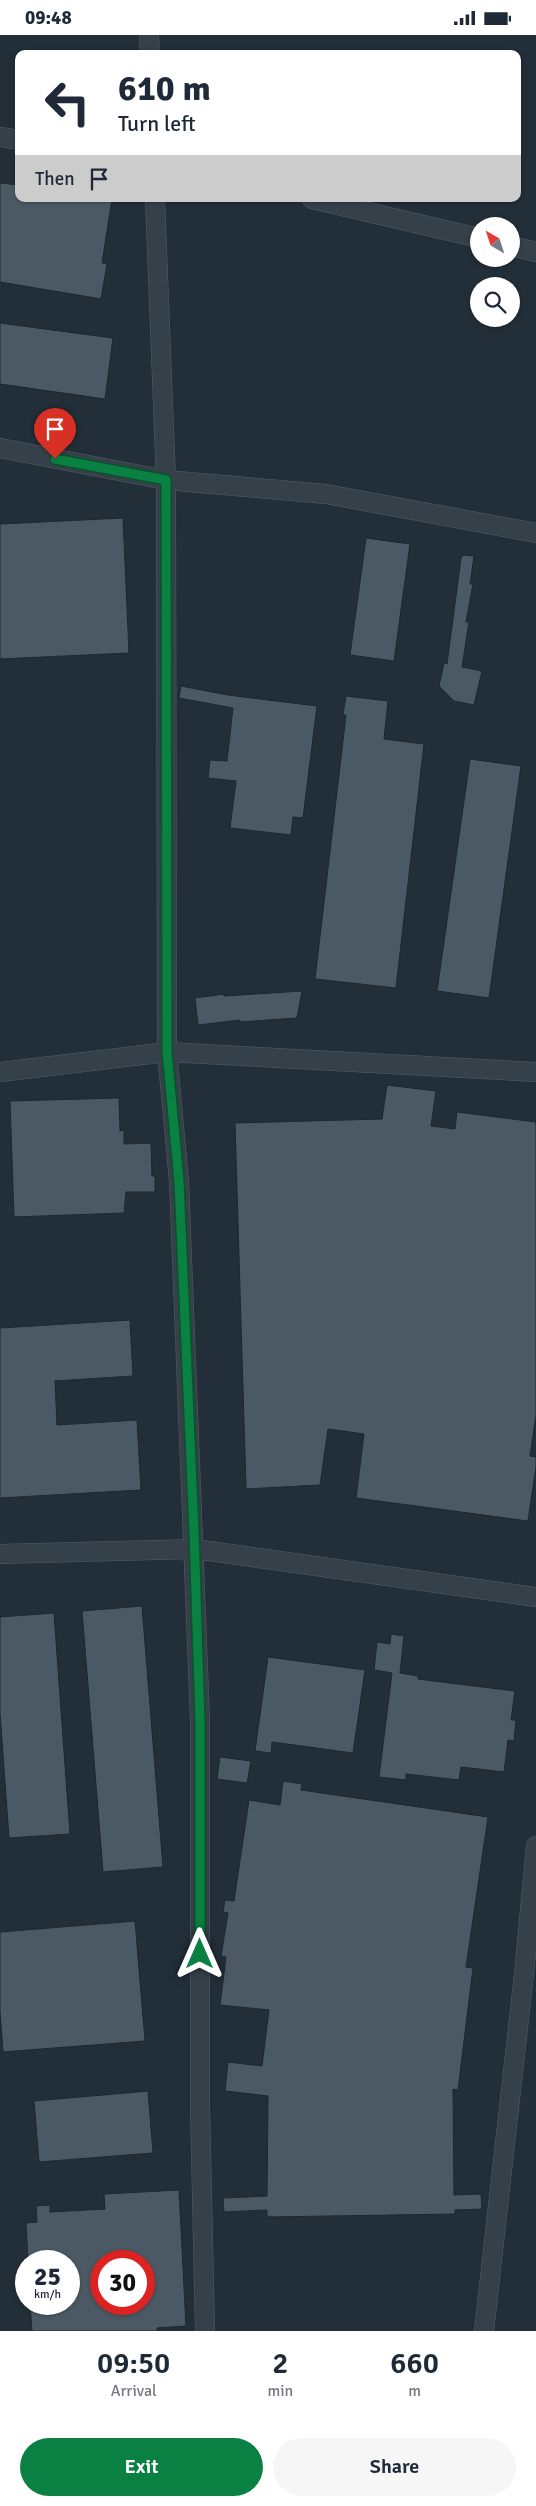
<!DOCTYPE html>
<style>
body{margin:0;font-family:Signika,sans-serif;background:#f6f6f7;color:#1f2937;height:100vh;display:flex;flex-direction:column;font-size:19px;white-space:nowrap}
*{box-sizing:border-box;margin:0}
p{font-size:16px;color:#747a83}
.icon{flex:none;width:28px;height:28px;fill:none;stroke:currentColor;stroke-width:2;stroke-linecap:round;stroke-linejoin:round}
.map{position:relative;height:2296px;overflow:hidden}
.side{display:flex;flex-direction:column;background:#fff;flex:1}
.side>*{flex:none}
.hud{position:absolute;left:15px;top:15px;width:506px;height:152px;border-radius:10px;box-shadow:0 1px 4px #0004;background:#fff;color:#1f2937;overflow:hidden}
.needle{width:32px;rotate:321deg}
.tools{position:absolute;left:470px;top:182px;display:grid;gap:10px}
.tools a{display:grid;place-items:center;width:50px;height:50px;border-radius:50%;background:#fff;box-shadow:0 1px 4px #0004;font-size:25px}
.speed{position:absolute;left:15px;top:2215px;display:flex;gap:10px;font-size:25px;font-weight:700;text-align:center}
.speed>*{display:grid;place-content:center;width:65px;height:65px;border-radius:50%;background:#fff;box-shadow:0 1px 4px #0004;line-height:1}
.speed small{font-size:12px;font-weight:400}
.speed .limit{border:8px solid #d22;background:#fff;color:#111}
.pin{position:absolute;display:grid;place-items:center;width:42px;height:42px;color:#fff;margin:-51px -21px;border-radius:50% 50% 50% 0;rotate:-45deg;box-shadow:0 0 5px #0007}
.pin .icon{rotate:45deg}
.me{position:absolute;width:55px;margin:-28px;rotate:0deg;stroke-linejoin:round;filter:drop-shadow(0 0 4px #0008)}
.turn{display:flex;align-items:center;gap:18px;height:105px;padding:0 20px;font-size:22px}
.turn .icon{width:65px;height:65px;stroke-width:2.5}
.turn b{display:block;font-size:35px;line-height:42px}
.then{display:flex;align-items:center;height:48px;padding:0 20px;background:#0003;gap:10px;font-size:19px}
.eta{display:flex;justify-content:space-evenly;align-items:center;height:85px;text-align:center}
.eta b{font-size:30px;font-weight:600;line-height:35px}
.action{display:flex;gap:10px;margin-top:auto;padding:10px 20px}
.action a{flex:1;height:58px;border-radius:30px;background:#0b8043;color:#fff;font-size:20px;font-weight:600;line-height:58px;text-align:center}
.action a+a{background:#f6f6f7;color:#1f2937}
.status{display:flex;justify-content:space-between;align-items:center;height:35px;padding:0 25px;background:#fff;direction:ltr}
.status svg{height:14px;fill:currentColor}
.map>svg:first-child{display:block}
.building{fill:#4a5964;stroke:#1d272f;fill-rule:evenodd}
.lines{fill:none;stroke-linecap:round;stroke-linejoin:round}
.street-casing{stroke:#545e66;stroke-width:20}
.street{stroke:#364049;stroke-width:19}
.route-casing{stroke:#07532c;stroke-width:12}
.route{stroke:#0b8043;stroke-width:9}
</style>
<div class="status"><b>09:48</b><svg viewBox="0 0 49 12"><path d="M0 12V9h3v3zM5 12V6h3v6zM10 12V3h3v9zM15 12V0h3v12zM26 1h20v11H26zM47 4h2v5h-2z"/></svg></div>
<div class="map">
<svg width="536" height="2296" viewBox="0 0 536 2296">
<rect width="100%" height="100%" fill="#222e38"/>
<g class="building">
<path d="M0 148 19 150V164H112L102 228 107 229 101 264 0 247Z"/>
<path d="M0 288 113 303 105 364 0 349Z"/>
<path d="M123 483 129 618 0 624V489Z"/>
<path d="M366 503 410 509 394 626 350 620Z"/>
<path d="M463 520 474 521 470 549H473L466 587H469L462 632 482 636 474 670 454 666 439 651 444 628 447 629 461 523Z"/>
<path d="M181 651 228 660 317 671 303 783 293 782 291 800 230 793 236 746 208 743 210 725 227 726 233 673 179 663Z"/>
<path d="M346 661 388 666 384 704 424 709 396 953 315 944 346 680H343Z"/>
<path d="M470 724 521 731 489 963 437 956Z"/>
<path d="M302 956 297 983 240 987V985L198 990 195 963 224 959V961Z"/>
<path d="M387 1050 436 1056 431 1091 455 1094 457 1077 536 1087V1380L530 1421 536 1422V1432L528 1486 356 1463 364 1399 328 1394 320 1450 246 1454 235 1088 382 1084Z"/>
<path d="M119 1063 120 1096 124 1095V1109L151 1108 152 1141H155V1157H126L124 1178 14 1182 10 1066Z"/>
<path d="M130 1285 133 1341 55 1346 57 1390 137 1385 141 1455 0 1463V1293Z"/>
<path d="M142 1571 163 1832 103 1837 82 1576Z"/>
<path d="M54 1578 70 1799 9 1803 0 1678V1582Z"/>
<path d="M391 1599 404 1601 400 1638 418 1641V1644L515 1656 511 1685H516L514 1706 508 1705 504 1737 461 1732 459 1745 406 1739V1745L379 1742 392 1638 374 1635 377 1607 390 1609Z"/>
<path d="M268 1622 365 1635 353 1718 272 1707 271 1718 255 1716Z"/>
<path d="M220 1722 251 1726 247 1748 217 1744Z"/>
<path d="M283 1746 302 1749 301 1755 488 1782 466 1932 473 1933 458 2055 453 2054 454 2160 481 2159 482 2174 455 2175V2179L267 2182V2175L224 2177 223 2163 267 2161 268 2061 225 2056 228 2027 262 2031 269 1975 220 1970 226 1922 221 1921 228 1878 223 1877 225 1865 234 1866 249 1765 280 1770Z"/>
<path d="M135 1886 145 2006 3 2017 0 1976V1897Z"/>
<path d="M148 2056 153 2118 39 2127 34 2066Z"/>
<path d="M179 2155 186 2291 157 2293V2296H32L30 2269H69V2226H28L26 2188 37 2187 36 2171 50 2170V2177L105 2174 104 2159ZM101 2226H144V2269H101Z"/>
</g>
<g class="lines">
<defs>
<g id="street">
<path d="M149 0 150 19"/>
<path d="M0 102 19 105"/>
<path d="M155 164 166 445 167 1017 179 1146 200 1685V2070L205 2296"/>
<path d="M312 164 479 203"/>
<path d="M511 211 536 217"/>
<path d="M0 413 166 445 326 459 536 498"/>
<path d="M0 1037 167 1017 536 1037"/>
<path d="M0 1519 195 1514 536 1562"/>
<path d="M484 2296 524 1939 536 1811"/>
</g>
</defs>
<use href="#street" class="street-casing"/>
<use href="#street" class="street"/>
</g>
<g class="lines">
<defs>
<path id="route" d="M55 424 166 445 167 1017 179 1146 194 1497 200 1685V1919"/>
</defs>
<use href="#route" class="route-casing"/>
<use href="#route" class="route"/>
</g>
</svg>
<div class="tools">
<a><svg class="needle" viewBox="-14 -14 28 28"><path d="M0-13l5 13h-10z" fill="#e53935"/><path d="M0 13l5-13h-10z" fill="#747a83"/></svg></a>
<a><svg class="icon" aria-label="search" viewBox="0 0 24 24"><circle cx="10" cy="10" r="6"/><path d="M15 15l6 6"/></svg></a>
</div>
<div class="speed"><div>25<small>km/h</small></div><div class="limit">30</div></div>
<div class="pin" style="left:55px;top:424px;background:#d93025"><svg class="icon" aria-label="arrive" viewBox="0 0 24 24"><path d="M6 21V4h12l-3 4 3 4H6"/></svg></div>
<svg class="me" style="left:200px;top:1919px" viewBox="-20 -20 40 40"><path d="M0-17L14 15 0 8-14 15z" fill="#0b8043" stroke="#fff" stroke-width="4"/></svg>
<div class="hud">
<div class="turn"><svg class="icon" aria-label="left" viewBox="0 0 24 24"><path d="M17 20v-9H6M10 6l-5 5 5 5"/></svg><div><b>610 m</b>Turn left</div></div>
<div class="then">Then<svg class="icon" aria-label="arrive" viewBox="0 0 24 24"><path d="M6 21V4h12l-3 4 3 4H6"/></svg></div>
</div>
</div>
<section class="side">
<div class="eta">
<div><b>09:50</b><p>Arrival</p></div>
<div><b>2</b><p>min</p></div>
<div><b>660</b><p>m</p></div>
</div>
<div class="action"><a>Exit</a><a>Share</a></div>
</section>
